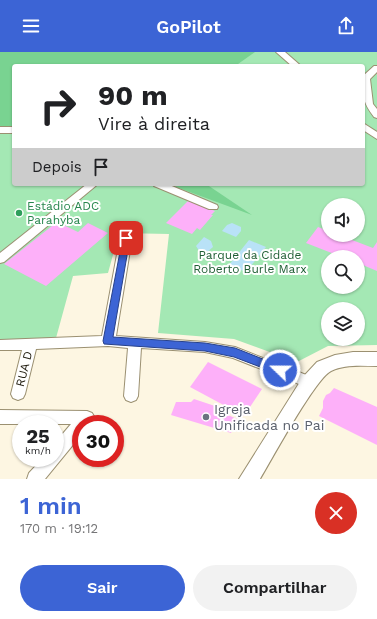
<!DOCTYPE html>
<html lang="pt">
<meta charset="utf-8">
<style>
body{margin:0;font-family:"Work Sans",sans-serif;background:#f2f2f2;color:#202124;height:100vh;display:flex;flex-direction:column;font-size:15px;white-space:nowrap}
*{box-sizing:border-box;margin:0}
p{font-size:13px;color:#757577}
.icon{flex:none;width:22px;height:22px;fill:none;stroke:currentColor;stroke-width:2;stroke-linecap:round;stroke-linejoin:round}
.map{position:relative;height:427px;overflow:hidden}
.drawer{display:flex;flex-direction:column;background:#fff;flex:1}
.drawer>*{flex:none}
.banner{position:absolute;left:12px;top:12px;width:353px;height:122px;border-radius:4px;box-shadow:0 1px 3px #0004;background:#fff;color:#202124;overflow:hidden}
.buttons{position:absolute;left:321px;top:146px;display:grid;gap:8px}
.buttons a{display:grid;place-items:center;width:44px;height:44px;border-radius:50%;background:#fff;box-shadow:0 1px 3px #0004;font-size:20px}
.speed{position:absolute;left:12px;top:363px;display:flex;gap:8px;font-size:20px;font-weight:700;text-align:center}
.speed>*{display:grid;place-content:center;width:52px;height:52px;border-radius:50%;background:#fff;box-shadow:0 1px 3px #0004;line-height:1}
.speed small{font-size:10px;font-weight:400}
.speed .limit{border:6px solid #d22;background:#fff;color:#111}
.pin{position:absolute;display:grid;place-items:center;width:34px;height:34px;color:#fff;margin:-17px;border-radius:8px;box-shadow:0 2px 6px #0006}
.me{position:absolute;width:44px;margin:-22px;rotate:292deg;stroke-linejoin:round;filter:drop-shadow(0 0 3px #0008)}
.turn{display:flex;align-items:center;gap:14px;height:84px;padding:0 20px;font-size:18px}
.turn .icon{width:52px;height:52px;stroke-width:2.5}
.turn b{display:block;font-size:28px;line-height:34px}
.then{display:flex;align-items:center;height:38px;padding:0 20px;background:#0003;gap:8px;font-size:15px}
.round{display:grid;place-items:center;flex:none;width:42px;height:42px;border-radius:21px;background:#f2f2f2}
.head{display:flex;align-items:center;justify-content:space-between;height:68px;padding:0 20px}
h1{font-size:24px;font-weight:600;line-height:30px;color:#3c64d5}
.primary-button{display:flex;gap:8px;margin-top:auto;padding:8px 20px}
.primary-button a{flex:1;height:46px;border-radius:24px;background:#3c64d5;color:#fff;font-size:16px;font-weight:600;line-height:46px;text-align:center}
.primary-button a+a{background:#f2f2f2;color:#202124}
header{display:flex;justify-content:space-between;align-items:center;height:52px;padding:0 20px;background:#3c64d5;color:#fff;font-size:18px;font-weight:600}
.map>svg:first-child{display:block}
.green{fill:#a4e8b4;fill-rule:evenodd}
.forest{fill:#79d391}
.water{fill:#b9e2f7}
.building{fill:#fdb0f9}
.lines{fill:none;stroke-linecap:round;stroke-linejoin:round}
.minor-casing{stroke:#9b9071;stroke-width:2}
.major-casing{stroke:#9b9071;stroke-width:2}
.minor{fill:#fff;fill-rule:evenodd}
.major{fill:#fff;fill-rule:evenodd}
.route{fill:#3c64d5;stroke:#27418a}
.leisure-dot{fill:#2e9e5b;stroke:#fff;stroke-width:1.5}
.worship-dot{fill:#6b7280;stroke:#fff;stroke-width:1.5}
.labels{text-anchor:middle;stroke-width:4;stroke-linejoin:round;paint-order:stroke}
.leisure-label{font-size:12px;fill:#27864d;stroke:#fff;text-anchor:start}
.park-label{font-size:12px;fill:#205f35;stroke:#fff}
.street-label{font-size:12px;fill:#211d10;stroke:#fff}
.near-worship-label{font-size:14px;fill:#5b616d;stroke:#fff;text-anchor:start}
</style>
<header><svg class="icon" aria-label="menu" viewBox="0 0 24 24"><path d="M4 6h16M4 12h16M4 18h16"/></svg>GoPilot<svg class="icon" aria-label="share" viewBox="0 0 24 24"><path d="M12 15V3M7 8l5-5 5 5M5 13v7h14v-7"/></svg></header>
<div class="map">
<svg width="377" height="427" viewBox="0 0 377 427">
<rect width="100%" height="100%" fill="#fdf6e2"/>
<path class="green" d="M0 0H377V293L328 294 297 310 234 287 158 281 169 182 119 181 108 221 73 224 56 286 0 288ZM14 14H363V132H14ZM328 153H358V183H328ZM328 205H358V235H328ZM328 257H358V287H328Z"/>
<g class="forest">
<path d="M0 0H255L238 12 232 14H14V78H0Z"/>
<path d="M168 132H206L252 163Z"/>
</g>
<g class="water">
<path d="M232 171 241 175V179L236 185 222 179 227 173Z"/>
<path d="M204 185 211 189 213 195 207 200H200L196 194Z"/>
<path d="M249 188 266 195 246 220 229 213Z"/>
</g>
<g class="building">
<path d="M188 149 215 159 211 163H213L200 178 197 176 192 182 166 171Z"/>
<path d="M57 170 78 180 88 171 108 181 46 234 4 212Z"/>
<path d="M318 175 328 179V183H339L373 196 377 190V219L358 211V205H342L306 191Z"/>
<path d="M208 310 262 337 244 364 190 335Z"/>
<path d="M334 336 377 355V393L319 364 323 356V349L326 343 330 341Z"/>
<path d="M194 347 224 357 228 363 237 367 231 381 171 363 176 350H191Z"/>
</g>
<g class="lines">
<defs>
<g id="minor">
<path d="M276 0H285L301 14H292Z"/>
<path d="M374 14H377V20L370 27 373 52 377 57V66L374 65C362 49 363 44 363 24Z"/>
<path d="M363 71 377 80V87L363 78Z"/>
<rect x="0" y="75" width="14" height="6"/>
<path d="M87 132H98L4 210 0 211V201Z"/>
<path d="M153 132H167L217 153 218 155 217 157H209L154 134Z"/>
<path d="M126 182 130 183 132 186 116 284 205 290 235 295 314 326 316 330 314 334 309 336 304 334 233 306 205 300 141 296 138 344 136 348 131 350 126 348 124 344 128 296 108 294 36 297 25 342 23 346 18 348 13 346 11 342 22 298H0V288L102 284 120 186 122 183Z"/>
<path d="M0 358 87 359 92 361 95 366 92 371 81 372V383L45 427H27L29 421 43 406H55V391L71 372H0Z"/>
</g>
<path id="major" d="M353 300H377V314C362 314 345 312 331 319 315 327 272 407 260 427H239L303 325 317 310 335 303Z"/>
</defs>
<use href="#minor" class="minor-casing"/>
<use href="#major" class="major-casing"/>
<use href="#minor" class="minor"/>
<use href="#major" class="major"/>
</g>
<path class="route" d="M123 184H129L130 186 113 285 205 291 235 296 283 315 285 318 283 321 280 323 276 321 234 305 205 299 104 292 103 289Z"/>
<circle class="leisure-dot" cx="19" cy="161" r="4"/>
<circle class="worship-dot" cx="206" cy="365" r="4"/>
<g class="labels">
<g class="leisure-label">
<text x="27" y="158">Estádio ADC<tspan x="27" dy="14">Parahyba</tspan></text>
</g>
<g class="park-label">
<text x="250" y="207">Parque da Cidade<tspan x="250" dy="14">Roberto Burle Marx</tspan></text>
</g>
<g class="street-label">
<text transform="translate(24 317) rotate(-76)" y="4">RUA D</text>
</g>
<g class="near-worship-label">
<text x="214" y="362">Igreja<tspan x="214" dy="16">Unificada no Pai</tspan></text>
</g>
</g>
</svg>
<div class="buttons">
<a><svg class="icon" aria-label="sound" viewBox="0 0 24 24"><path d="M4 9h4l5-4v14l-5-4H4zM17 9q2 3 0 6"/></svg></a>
<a><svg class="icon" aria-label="search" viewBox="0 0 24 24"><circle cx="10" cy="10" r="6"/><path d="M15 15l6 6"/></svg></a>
<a><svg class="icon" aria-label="layers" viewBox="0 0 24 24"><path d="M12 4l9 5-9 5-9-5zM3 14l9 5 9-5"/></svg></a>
</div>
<div class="speed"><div>25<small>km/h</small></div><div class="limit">30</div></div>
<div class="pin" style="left:126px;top:186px;background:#d93025"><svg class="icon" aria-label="arrive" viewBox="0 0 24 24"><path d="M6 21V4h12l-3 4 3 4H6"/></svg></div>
<svg class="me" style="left:280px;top:318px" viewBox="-20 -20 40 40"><circle r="17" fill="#3c64d5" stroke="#fff" stroke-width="3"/><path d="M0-11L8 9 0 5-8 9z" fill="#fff"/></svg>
<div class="banner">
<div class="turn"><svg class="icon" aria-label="right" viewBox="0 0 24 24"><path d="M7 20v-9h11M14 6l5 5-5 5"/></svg><div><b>90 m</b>Vire à direita</div></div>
<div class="then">Depois<svg class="icon" aria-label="arrive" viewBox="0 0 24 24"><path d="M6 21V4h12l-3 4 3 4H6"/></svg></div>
</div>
</div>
<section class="drawer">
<div class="head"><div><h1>1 min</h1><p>170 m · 19:12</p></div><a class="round" style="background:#d93025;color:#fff"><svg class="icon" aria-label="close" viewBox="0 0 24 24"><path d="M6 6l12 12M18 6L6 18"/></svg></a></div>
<div class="primary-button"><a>Sair</a><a>Compartilhar</a></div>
</section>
